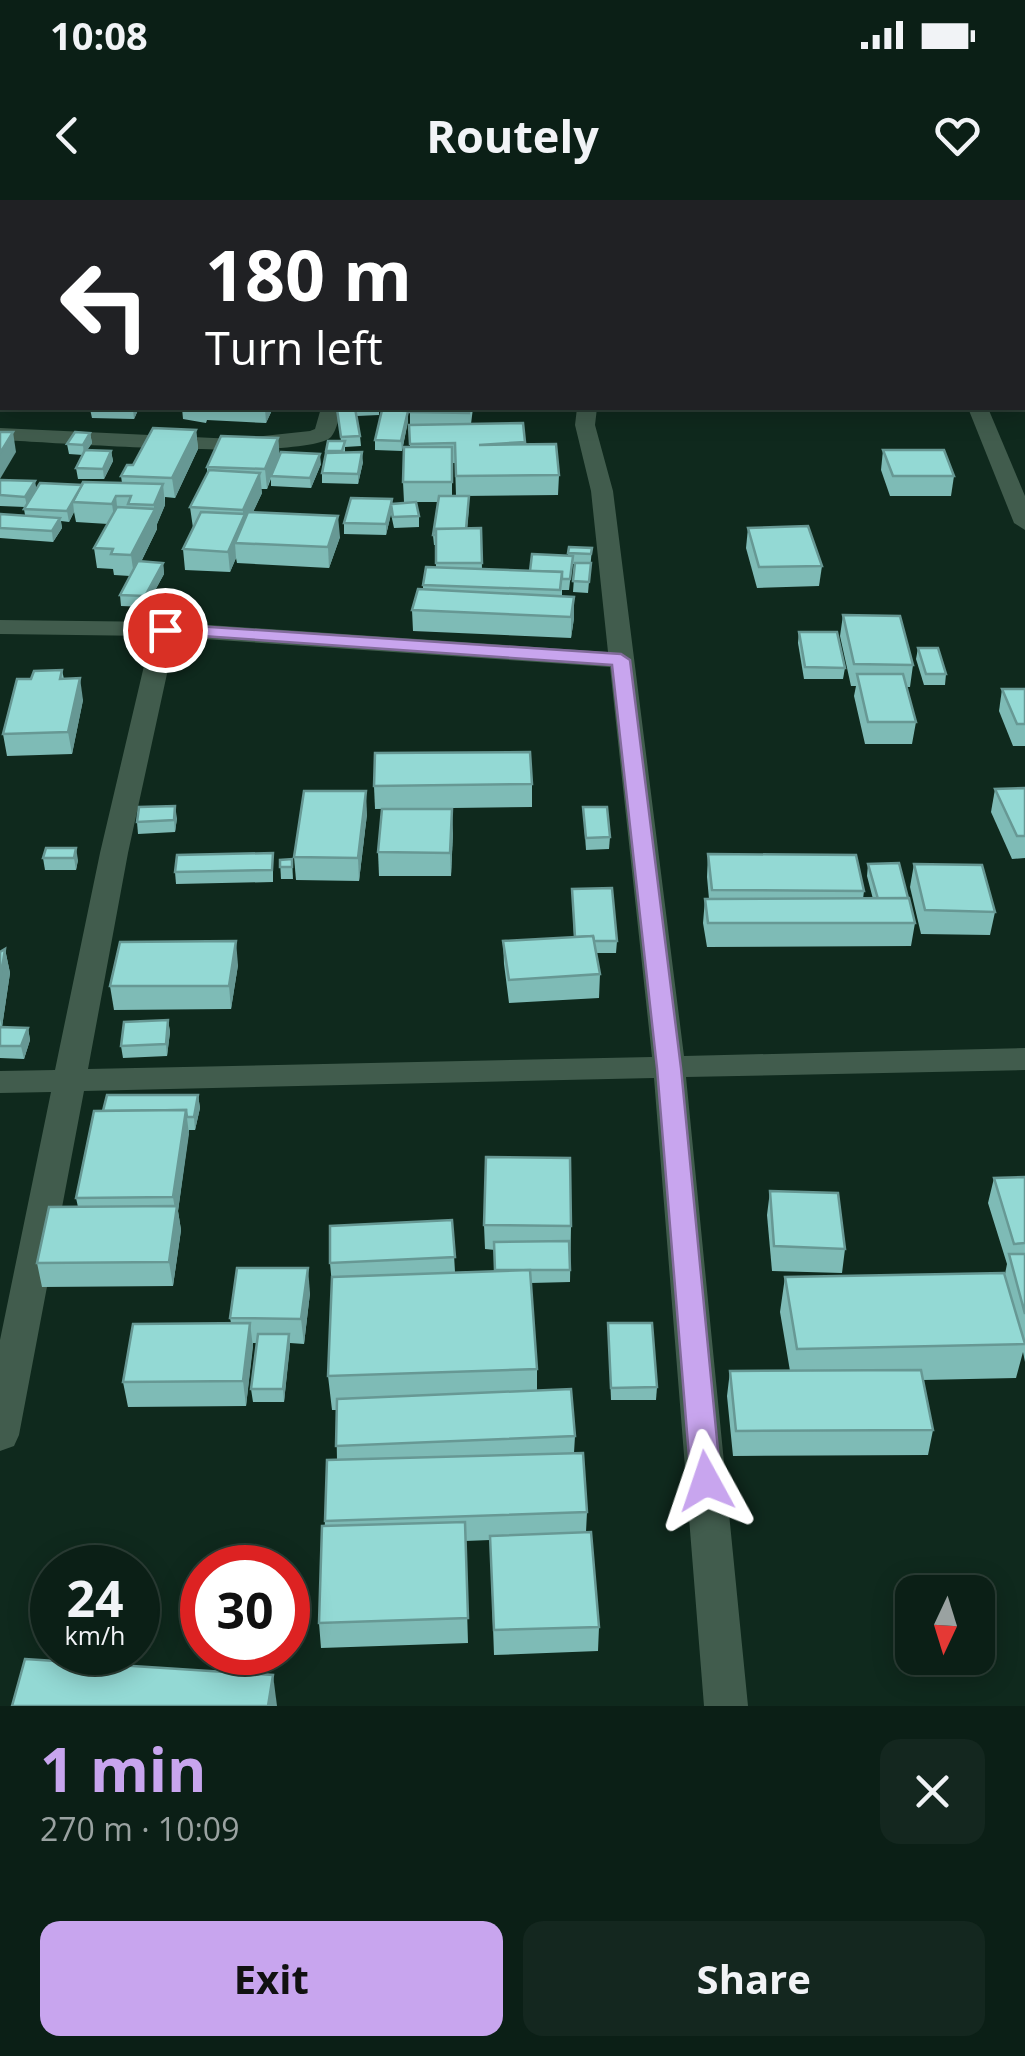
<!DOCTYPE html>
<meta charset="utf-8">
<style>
body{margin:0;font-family:"Open Sans",sans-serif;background:#14271f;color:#f1f3f6;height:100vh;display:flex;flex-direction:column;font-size:38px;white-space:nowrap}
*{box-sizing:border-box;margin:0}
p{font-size:32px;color:#9aa2a1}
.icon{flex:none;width:55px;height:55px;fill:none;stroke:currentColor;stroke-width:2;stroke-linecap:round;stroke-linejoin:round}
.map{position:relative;height:1506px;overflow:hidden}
.sheet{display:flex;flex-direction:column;background:#0b1f16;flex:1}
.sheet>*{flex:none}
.guide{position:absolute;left:0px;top:0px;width:1025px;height:210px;box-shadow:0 5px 25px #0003,0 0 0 2px #2b3d35;background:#202124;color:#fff;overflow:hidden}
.needle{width:65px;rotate:184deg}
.buttons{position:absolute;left:895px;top:1375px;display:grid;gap:20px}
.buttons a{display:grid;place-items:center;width:100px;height:100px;border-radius:20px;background:#0b1f16;box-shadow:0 5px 25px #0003,0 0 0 2px #2b3d35;font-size:50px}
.speed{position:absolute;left:30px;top:1345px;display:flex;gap:20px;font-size:50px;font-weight:700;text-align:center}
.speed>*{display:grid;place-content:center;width:130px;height:130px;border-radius:50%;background:#0b1f16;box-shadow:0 5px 25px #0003,0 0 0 2px #2b3d35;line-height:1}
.speed small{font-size:25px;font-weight:400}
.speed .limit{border:15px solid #d22;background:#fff;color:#111}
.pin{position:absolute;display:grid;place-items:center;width:85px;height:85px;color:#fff;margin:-42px;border:5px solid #fff;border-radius:50%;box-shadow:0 2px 10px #0007}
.me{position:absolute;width:110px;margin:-55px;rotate:355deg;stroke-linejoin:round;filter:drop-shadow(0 0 8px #0008)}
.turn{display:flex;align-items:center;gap:35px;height:210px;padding:0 40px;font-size:45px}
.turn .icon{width:130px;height:130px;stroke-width:2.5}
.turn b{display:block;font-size:70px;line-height:85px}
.round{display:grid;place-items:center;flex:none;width:105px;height:105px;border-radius:20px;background:#14271f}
.summary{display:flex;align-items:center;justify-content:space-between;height:170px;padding:0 40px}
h1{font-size:60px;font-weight:700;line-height:75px;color:#c8a5ee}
.button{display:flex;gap:20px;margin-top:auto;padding:20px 40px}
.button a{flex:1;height:115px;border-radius:20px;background:#c8a5ee;color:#111;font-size:40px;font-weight:700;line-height:115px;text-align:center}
.button a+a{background:#14271f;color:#f1f3f6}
.status{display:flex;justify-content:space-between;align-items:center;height:70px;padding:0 50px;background:#0b1f16;direction:ltr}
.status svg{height:28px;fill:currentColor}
header{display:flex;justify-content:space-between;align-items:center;height:130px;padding:0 40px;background:#0b1f16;font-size:45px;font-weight:700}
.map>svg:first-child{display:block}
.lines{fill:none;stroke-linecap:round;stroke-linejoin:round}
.minor{fill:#415c4d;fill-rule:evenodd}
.wall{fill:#7ebbb6;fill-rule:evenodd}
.shaded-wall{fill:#679894}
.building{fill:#93d9d4;stroke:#679894;stroke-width:2.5}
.route{fill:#c8a5ee;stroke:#826b9b;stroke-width:2.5}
</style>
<div class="status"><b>10:08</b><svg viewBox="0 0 49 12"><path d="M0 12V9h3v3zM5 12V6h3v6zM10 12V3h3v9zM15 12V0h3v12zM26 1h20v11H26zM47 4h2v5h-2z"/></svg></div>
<header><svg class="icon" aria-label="back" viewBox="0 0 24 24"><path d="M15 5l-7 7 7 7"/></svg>Routely<svg class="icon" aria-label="heart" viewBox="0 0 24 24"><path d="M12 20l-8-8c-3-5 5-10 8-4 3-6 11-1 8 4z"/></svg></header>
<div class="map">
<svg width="1025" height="1506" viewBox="0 0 1025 1506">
<rect width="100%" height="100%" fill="#0f291d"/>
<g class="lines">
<g class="minor">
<rect x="569" y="0" width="16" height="2"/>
<path d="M901 0H917L918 2H902Z"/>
<rect x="0" y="77" width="2" height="10"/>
<rect x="1022" y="173" width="3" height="12"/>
<path d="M321 208H341C339 217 337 230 331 237 303 262 50 242 0 240V228L235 239 310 231 315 229Z"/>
<path d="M577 208H597L595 225 613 291 684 856 1025 848V870L686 877 748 1506H704L654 878 84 891 19 1235 14 1246 0 1251V1140L51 892 0 893V871L55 870 100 653 151 436 0 434V420L165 422 608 452 591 291 575 225ZM175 437 610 467 652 857 88 869 128 653Z"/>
<path d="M968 208H988L1025 296V330L1014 323Z"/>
</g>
</g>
<g class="wall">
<path d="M295 0H313V2H291H295Z"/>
<rect x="324" y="0" width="97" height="2"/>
<path d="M434 0H485V1L435 2Z"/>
<rect x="542" y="0" width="20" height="2"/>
<path d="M915 0H1025V10H1022V2H916Z"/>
<rect x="1022" y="18" width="3" height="60"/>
<rect x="0" y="114" width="2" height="37"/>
<rect x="1022" y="120" width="3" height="39"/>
<path d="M2 154V199H0V157Z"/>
<path d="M139 208 134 219 92 218 90 209Z"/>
<path d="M182 208H273L266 223 207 220 206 223 183 219Z"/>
<path d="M357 208H379V215L357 216Z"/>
<path d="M383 208H408V221L402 251 375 250V240Z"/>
<path d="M473 208 471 224 523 223 525 244 559 275 558 295 462 296 469 307 467 329 481 328 482 369 530 371 568 355 569 347 592 348 588 393 573 392 575 364H572L569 390H562V396L574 418 571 438 413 431 412 410 423 390V385L436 368V345H434L433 335 438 302H404L403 282 410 247V212ZM452 263H455L456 296H452Z"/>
<path d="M337 209 360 236 361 246 345 247V253L363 262 358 284 322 283V273L326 251 341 241Z"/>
<path d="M196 230 198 249 175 298 165 297V305L157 324V329L141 362 163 363 164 374 146 407 121 406 120 395 130 376 114 375 113 369 97 368 94 348 108 324 76 322 74 312 69 322 61 321 62 328 53 342 0 338V314L25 315 24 309 25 307 0 306V280L36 289 122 283 121 276 133 265Z"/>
<path d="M90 233 92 243 87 250 111 251 113 261 104 279H78L76 268 83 255 69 254 67 244Z"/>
<path d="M278 238 279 255 321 264 311 288 271 286V279L267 289H261L262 293 253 312 340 337 329 368 237 363 236 358 230 372 185 370 183 349 193 328 190 307 207 273V267Z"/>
<path d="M883 250 954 276 951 296H890L881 270Z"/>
<path d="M392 299V304L419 316V327L394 328 391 314 386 335 344 334V323Z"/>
<path d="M748 328 822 366 819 386 757 388 746 348Z"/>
<path d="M843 415 913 465 910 487H906L916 522 912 544H865L854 496 856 486H851L840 436Z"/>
<path d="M799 432 845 468 843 479H804L798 443Z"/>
<path d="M918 448 946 474 945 485H924L916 459Z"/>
<path d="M62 470 64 479 83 500 72 554 7 556 3 534 31 479Z"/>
<path d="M1002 489H1025V546H1013L999 511Z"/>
<path d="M532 584V607L375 609 374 586Z"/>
<path d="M1025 588V658L1012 659 991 612 995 589Z"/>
<path d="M583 607 610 637 609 649 586 650Z"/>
<path d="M367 614 359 681 296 680 294 657Z"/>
<path d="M177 618 175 632 138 634 137 622Z"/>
<path d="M453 632 451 676H379L378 652Z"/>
<path d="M46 648 78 660 76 670H45L43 658Z"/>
<path d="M273 653V682L176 684 175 672Z"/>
<path d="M708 654 864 691 863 699H873L867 676 868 664 915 723 911 746 707 747 703 723 705 699H709L707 677Z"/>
<path d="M292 659 293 679H281L280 660Z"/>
<path d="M914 664 995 712 990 735 921 734 910 687Z"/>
<path d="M572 689 617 741 616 753H596L600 774 599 798 509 803 504 764 503 741 574 737Z"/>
<path d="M5 749 10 773 2 827 28 828 30 840 24 859 0 858V752Z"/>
<path d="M238 765 231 809 114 810 110 786Z"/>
<path d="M168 820 170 832 167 856 123 858 121 846Z"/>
<path d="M198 895 200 908 195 930H189L178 1011 181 1030 173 1086 42 1087 37 1063 78 1007 76 998 103 911Z"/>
<path d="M1025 977V1162L1023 1152 1016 1178 923 1180 933 1230 928 1255 733 1256 727 1196 730 1171H790L780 1112 785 1077 1005 1074 1007 1064 988 1003 994 978Z"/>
<path d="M770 991 845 1049 842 1073 772 1071 767 1015Z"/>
<path d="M452 1020 455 1072 495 1071V1050L485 1049 484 1025 571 1026 570 1082 531 1083 537 1169V1190L575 1236 574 1253 587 1312 586 1332 599 1427 598 1451 494 1455 490 1340 465 1341 468 1443 321 1448 319 1423 325 1321 337 1260 336 1210H332L328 1176 332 1085 330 1063Z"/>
<path d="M310 1093 304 1144 290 1143 284 1202H253L251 1189 257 1143H253L246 1206 128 1207 123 1182 231 1123 230 1118Z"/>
<path d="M608 1123 657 1187 656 1200H611Z"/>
</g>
<g class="shaded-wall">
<path d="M133 208H139L134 219 133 209Z"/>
<path d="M265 208H273L266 223Z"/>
<path d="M408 211V221L402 251 401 241Z"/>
<path d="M196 230 198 249 175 298 172 278Z"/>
<path d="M13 232 16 252 0 279V253Z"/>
<path d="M90 233 92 243 84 255 83 245Z"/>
<path d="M278 238 280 257 271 276 267 289 265 269Z"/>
<path d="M111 251 113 261 104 279 103 269Z"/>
<path d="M362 252 363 262 358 284V274Z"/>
<path d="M320 254 321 264 311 288 310 278Z"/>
<path d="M260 273 262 293 246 327 235 343 236 358 230 372 228 352 243 318V310Z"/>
<path d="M35 281 37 292 27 307 25 297Z"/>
<path d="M163 284 165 305 157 324V329L134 376 131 355 154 310V305Z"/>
<path d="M83 285 73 302 74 312 69 322 67 311Z"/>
<path d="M116 296 118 316 115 324 112 304Z"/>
<path d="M391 304V314L386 335V324Z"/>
<path d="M338 316 340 337 329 368 328 347Z"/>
<path d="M60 318 62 328 53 342 52 331Z"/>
<path d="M163 363 164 374 146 407 145 396Z"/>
<path d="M574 397V418L571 438V417Z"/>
<path d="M80 478 83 500 72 554 68 532Z"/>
<path d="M366 591 367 614 359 681 358 658Z"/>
<path d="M175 606 177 618 175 632 174 620Z"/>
<path d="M452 609 453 632 451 676 450 653Z"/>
<path d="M76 648 78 660 76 670 74 658Z"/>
<path d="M236 741 238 765 231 809 229 786Z"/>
<path d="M5 749 10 773 2 827 0 819V781Z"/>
<path d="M168 820 170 832 167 856 166 844Z"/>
<path d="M28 828 30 840 24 859 21 846Z"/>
<path d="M198 895 200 908 195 930 194 917Z"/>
<path d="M186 910 189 934 178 1011 181 1030 173 1086 169 1062 176 1016 173 997Z"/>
<path d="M308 1068 310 1093 304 1144 301 1119Z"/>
<path d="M250 1123 253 1147 246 1206 243 1181Z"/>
<path d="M289 1134 290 1147 284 1202 283 1189Z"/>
<path d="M273 1475 277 1506H268Z"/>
</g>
<g class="building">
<path d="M10 0H27L25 2H8Z"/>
<path d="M180 0H223L222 2 251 0V2H199H218Z"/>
<path d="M611 0H722L723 2H612Z"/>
<rect x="732" y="0" width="46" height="2"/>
<rect x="832" y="0" width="22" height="2"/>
<path d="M925 0H1017L1019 2H948L947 0H932L933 2H926Z"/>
<path d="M509 1V2H428Z"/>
<rect x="0" y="17" width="2" height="14"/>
<path d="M1022 18H1025V41H1022V31H1024Z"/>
<rect x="0" y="114" width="2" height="18"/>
<rect x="1022" y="120" width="3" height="21"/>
<path d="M2 154V180H0V157Z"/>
<path d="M355 208 360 236 341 237 337 209Z"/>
<path d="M411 208H470L469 213 410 212Z"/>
<path d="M382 210 408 211 401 241 375 240Z"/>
<path d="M523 223 525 242 479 245 556 244 559 275 456 276 455 243 410 244 409 225Z"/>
<path d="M153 228 196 230 172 278 121 276 127 265H133Z"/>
<path d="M0 232H13L0 253Z"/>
<path d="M75 232 90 233 83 245 67 244Z"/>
<path d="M221 236 278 238 265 269 207 267Z"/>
<path d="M328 241H345L342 251H326Z"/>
<path d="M404 247H452V282H403Z"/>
<path d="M85 250 111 251 103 269 76 268Z"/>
<path d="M883 250H944L954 276H893Z"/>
<path d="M281 252 320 254 310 278 271 276Z"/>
<path d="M362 252 358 274 322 273 326 253Z"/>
<path d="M209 270 260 273 243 310 190 307Z"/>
<path d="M0 280 35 281 25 297 0 295Z"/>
<path d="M83 282 163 284 154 305 128 304 131 296H116L112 304 73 302Z"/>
<path d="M40 283 82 285 67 311 24 309Z"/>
<path d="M439 296H469L466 329H436V335H433Z"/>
<path d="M351 298 392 299 391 304 416 302 419 316 393 317 391 304 386 324 344 323Z"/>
<path d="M117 307 155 309 131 355 111 354 113 349 94 348Z"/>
<path d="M201 312 245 314 228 352 183 349Z"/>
<path d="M248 312 338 316 328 347 235 343Z"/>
<path d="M0 314 60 318 52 331 0 328Z"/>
<path d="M808 326 822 366 759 367 748 328Z"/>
<path d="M481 328 482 363H436V329Z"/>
<path d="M569 347 592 348 591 354 568 353Z"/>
<path d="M532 354 573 356 570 379H562V372L530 371Z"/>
<path d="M138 361 163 363 145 396 120 395Z"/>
<path d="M575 363H591L589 382 573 381Z"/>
<path d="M426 367 562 372 560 390 423 385Z"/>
<path d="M418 389 574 397 571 417 412 410Z"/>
<path d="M843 415 900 416 913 465 854 464Z"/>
<path d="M799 432H837L845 468 805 467Z"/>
<path d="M918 448H938L946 474H926Z"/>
<path d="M62 470 60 479 80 478 68 532 3 534 17 479H31L34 471Z"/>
<path d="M857 474H903L916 522H868Z"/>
<path d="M1002 489H1025V524H1017Z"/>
<path d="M530 552 532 584 374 586 375 553Z"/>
<path d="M1025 588V636H1017L995 589Z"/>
<path d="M304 591H366L358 658 294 657Z"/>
<path d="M175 606 174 620 137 622 139 607Z"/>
<path d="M583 607H607L610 637 586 638Z"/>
<path d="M382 609H452L450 653 378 652Z"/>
<path d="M46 648H76L74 658H43Z"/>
<path d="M273 653 272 670 175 672 177 655Z"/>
<path d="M708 654 856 655 864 691 712 690Z"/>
<path d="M292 659V667H280V660Z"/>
<path d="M899 663 908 698 878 699 868 664Z"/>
<path d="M914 664 982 665 995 712 925 710Z"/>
<path d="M612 688 617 741H594L593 736 575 737 572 689Z"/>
<path d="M909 698 915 723H708L705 699Z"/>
<path d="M593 736 600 774 509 780 503 741Z"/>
<path d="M236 741 229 786H110L120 742Z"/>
<path d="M5 749 0 781V752Z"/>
<path d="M168 820 166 844 121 846 124 822Z"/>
<path d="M0 827 28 828 21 846H0Z"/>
<path d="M107 895H198L194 917H187L186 910 103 911Z"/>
<path d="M186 910 173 997 76 998 94 911Z"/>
<path d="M486 957 570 958 571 1026 484 1025Z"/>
<path d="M1025 977V1043L1014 1044 994 978Z"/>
<path d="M770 991 838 993 845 1049 774 1046Z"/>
<path d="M177 1006 169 1062 37 1063 49 1007Z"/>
<path d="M452 1020 455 1057 330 1063V1026Z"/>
<path d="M569 1041 570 1070H495L494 1042Z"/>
<path d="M1009 1054H1025V1114Z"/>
<path d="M237 1068H308L301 1119 230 1118Z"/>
<path d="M530 1070 537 1169 328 1176 332 1077Z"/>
<path d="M1004 1073 1025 1144 797 1149 785 1077Z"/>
<path d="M250 1123 243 1181 123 1182 133 1124Z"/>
<path d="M608 1123H652L657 1187 611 1188Z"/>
<path d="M258 1134H289L283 1189H251Z"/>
<path d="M921 1170 933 1230 736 1231 730 1171Z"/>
<path d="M571 1189 575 1236 336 1246 337 1199Z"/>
<path d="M583 1253 587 1312 325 1321 327 1260Z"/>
<path d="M465 1322 468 1418 319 1423 322 1326Z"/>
<path d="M591 1332 599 1427 494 1430 490 1336Z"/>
<path d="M25 1459 273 1475 268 1506H12Z"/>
</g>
<path class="route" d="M165 424 621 454 630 460 681 868 721 1281 717 1290 706 1293 695 1290 691 1281 657 868 612 465 159 433V426Z"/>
</svg>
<div class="buttons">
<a><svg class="needle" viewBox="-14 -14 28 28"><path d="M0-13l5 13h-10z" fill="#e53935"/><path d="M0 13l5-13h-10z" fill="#9aa2a1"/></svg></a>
</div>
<div class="speed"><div>24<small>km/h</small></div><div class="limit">30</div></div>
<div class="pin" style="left:165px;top:430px;background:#d93025"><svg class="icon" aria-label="arrive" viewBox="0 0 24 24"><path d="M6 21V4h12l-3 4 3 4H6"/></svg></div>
<svg class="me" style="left:706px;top:1281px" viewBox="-20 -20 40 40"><path d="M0-17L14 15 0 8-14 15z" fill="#c8a5ee" stroke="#fff" stroke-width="4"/></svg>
<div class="guide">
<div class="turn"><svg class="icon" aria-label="left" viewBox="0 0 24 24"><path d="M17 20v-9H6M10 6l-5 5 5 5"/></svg><div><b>180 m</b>Turn left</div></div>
</div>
</div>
<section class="sheet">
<div class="summary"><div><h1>1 min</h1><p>270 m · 10:09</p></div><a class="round"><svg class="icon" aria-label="close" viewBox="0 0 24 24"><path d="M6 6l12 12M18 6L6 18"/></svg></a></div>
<div class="button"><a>Exit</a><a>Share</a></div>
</section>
